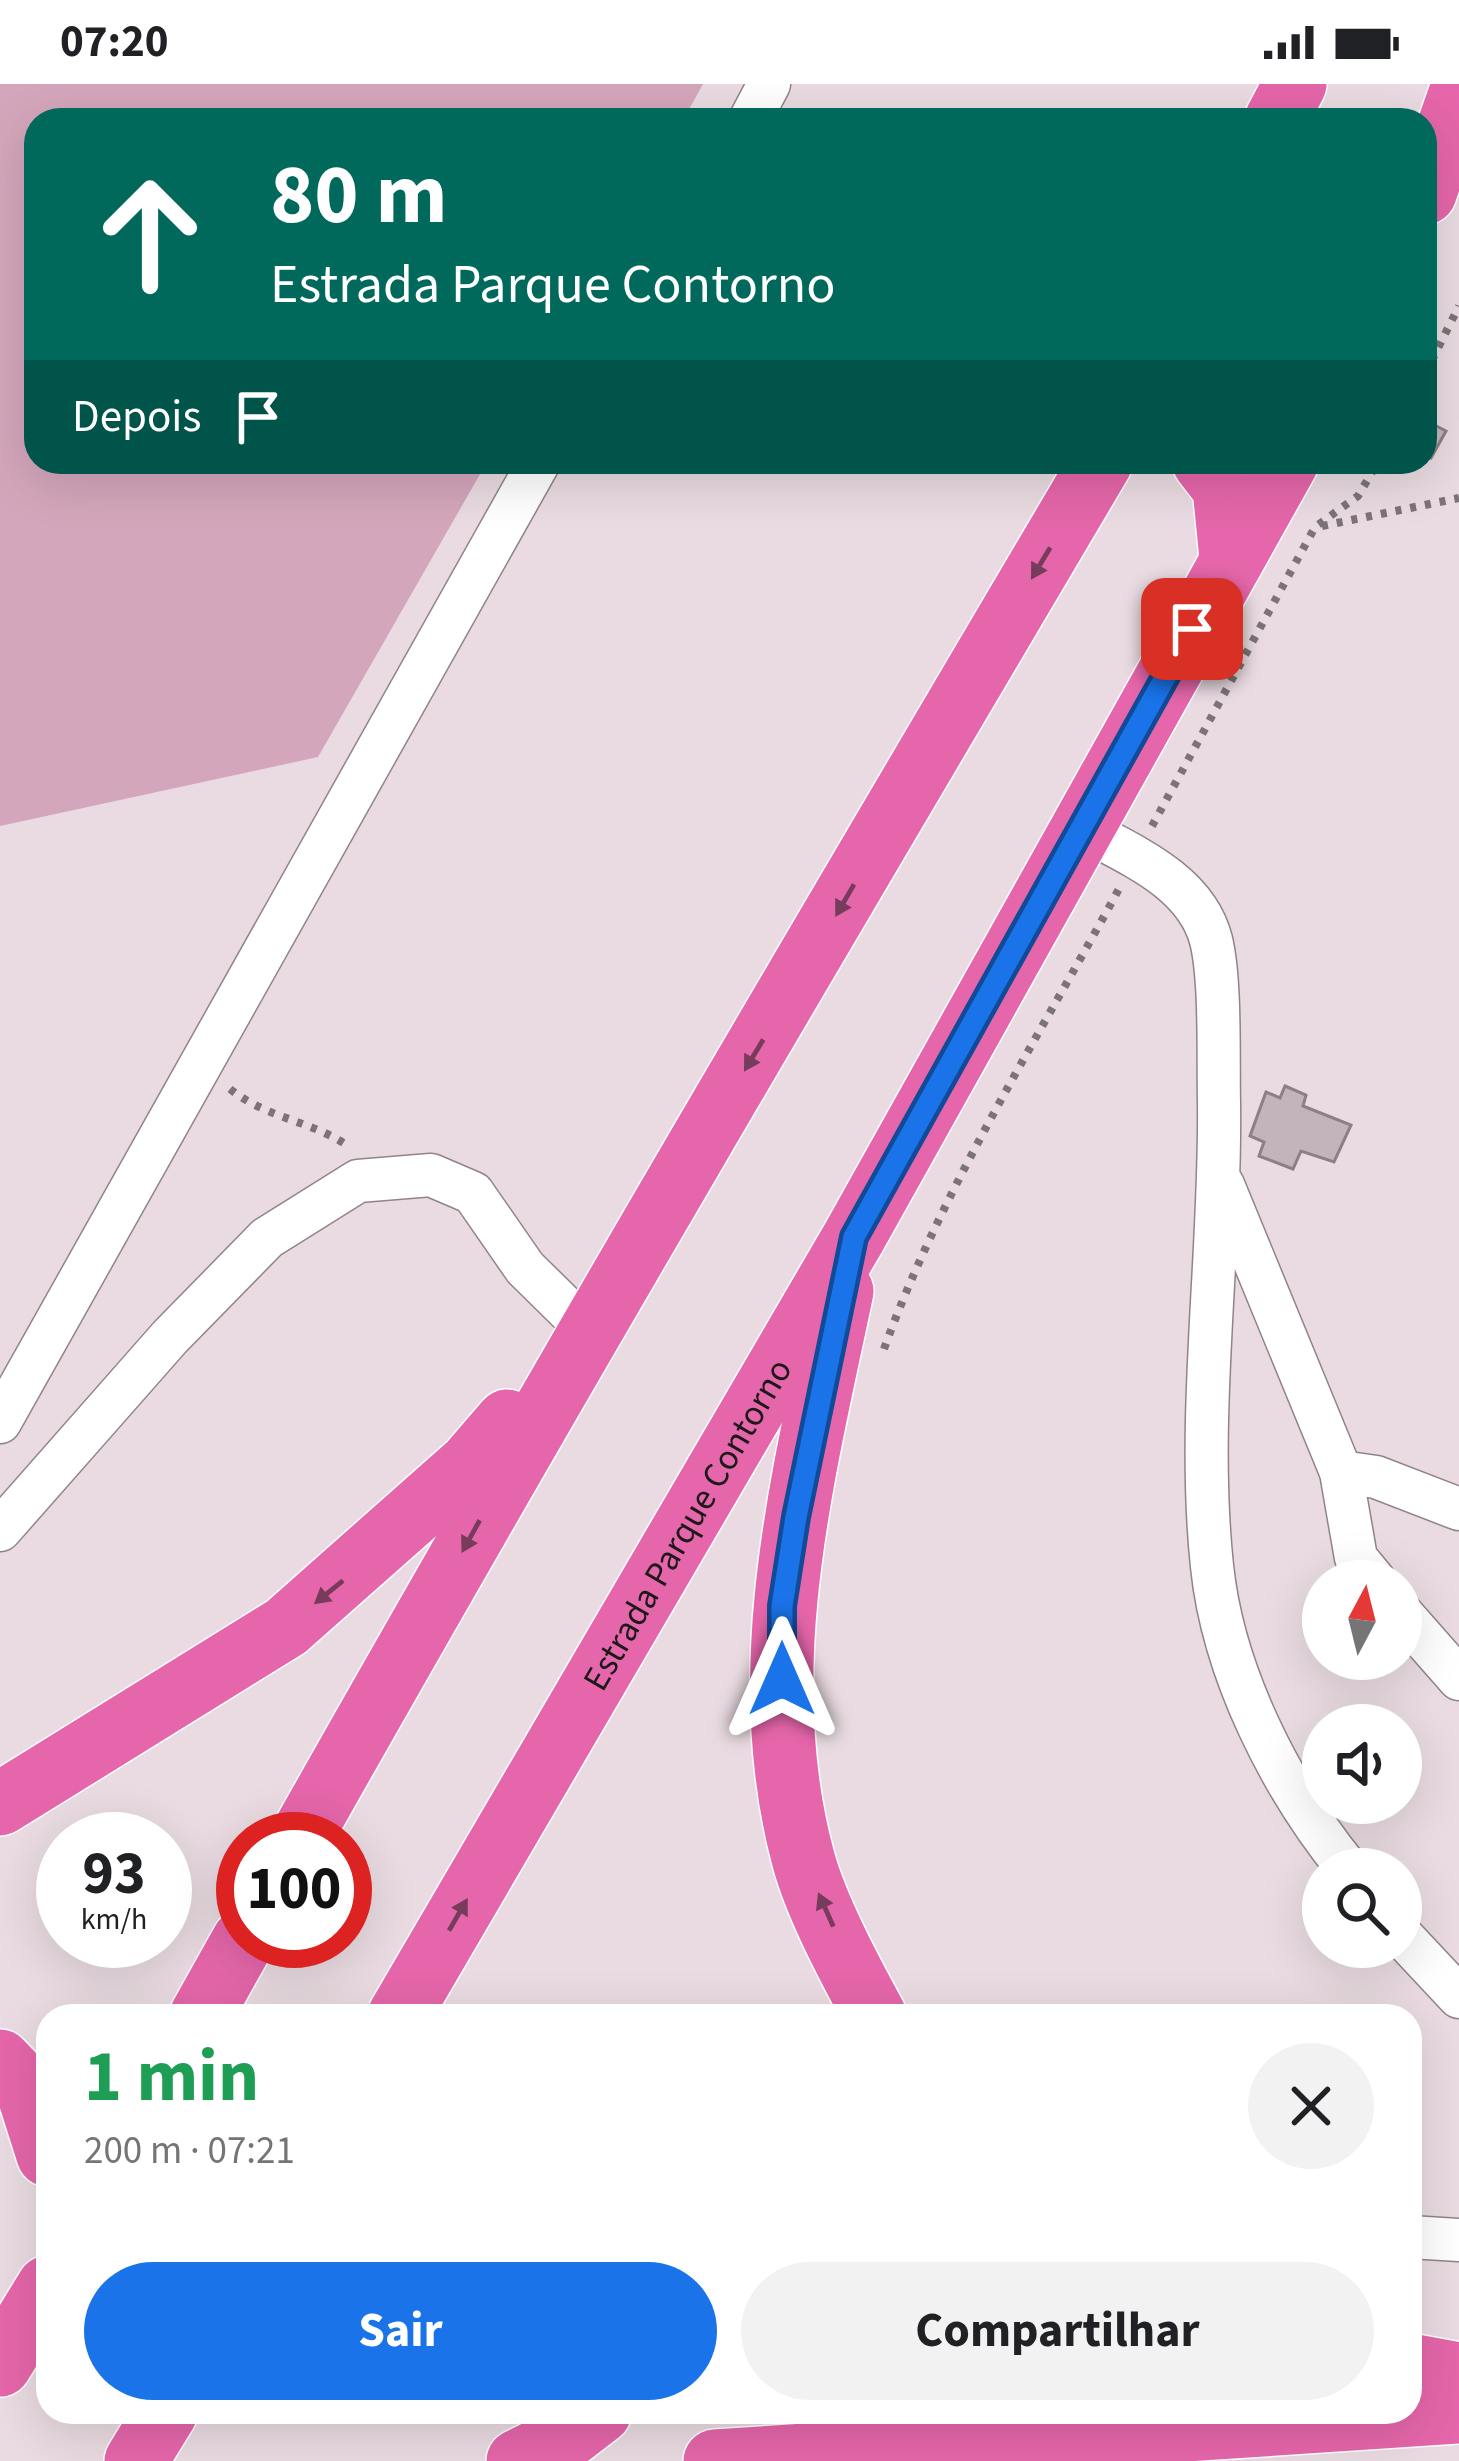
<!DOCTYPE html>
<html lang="pt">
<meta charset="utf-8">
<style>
body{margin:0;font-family:"Source Sans 3",sans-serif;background:#f2f2f2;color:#202124;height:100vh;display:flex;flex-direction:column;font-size:45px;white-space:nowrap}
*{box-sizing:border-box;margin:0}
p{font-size:39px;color:#757577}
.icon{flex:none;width:66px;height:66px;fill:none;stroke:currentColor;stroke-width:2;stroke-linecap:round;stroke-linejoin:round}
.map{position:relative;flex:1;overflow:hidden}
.drawer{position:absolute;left:36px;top:1920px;width:1386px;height:420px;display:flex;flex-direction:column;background:#fff;border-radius:36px;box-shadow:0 12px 48px #0002}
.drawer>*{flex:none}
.top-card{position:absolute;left:24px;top:24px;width:1413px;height:366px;border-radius:36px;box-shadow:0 12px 48px #0002;background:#00695c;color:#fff;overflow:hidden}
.needle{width:78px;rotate:7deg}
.fabs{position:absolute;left:1302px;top:1476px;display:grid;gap:24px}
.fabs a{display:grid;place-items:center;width:120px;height:120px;border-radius:50%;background:#fff;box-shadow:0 12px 48px #0002;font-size:60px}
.speed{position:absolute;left:36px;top:1728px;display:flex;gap:24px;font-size:60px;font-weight:700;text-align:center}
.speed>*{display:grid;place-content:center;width:156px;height:156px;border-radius:50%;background:#fff;box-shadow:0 12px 48px #0002;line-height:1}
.speed small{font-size:30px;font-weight:400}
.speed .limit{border:18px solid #d22;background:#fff;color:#111}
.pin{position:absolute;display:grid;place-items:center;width:102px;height:102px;color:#fff;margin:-51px;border-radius:24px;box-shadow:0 6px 18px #0006}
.me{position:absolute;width:132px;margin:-66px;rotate:0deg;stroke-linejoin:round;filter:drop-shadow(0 0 9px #0008)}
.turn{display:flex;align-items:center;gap:42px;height:252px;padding:0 48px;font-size:54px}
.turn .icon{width:156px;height:156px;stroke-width:2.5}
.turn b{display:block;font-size:84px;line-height:102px}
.then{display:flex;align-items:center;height:114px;padding:0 48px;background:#0003;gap:24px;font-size:45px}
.round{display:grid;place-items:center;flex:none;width:126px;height:126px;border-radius:63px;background:#f2f2f2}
.overview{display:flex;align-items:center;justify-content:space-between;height:204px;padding:0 48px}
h1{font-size:72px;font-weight:700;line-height:90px;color:#1e9e55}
.button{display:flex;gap:24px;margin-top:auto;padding:24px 48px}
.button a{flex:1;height:138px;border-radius:72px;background:#1a73e8;color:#fff;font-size:48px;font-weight:700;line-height:138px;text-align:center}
.button a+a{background:#f2f2f2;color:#202124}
.status{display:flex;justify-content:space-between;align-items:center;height:84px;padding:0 60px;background:#fff;direction:ltr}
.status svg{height:33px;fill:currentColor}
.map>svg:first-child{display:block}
.green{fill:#d4a6bb}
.building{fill:#c2b4ba;stroke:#8d8085;stroke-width:3}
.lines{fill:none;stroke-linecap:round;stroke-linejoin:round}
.minor-casing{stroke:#918489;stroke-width:45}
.highway-casing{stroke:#fff;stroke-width:66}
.path{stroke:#7c7377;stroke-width:8;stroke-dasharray:6 9;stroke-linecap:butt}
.minor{stroke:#fff;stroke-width:42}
.highway{stroke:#e566aa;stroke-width:63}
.oneway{fill:#773b5b}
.route-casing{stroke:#114b97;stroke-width:30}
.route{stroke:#1a73e8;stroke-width:21}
.labels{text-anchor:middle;stroke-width:12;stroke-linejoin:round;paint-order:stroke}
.street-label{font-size:36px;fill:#1d181a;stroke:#fff}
</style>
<div class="status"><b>07:20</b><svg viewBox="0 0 49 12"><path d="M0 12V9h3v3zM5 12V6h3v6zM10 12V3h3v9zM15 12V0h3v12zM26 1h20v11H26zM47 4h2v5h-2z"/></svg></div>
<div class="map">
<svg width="1459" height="2377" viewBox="0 0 1459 2377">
<rect width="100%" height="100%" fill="#e9dbe1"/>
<path class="green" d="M0 0H703L683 36H36V378H487L318 673 0 742Z"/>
<g class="building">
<path d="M1425 336 1446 347 1431 374 1425 371Z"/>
<path d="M1285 1002 1306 1011 1303 1022 1351 1041 1334 1078 1301 1067 1293 1085 1259 1072 1264 1058 1250 1052 1266 1008 1280 1014Z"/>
</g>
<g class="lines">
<defs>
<g id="minor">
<path d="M750 36 769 0"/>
<path d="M1085 746C1133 772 1196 798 1211 856 1221 896 1218 975 1219 1019 1221 1170 1196 1332 1212 1482 1223 1589 1281 1703 1348 1785"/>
<path d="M1223 1101 1341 1388 1356 1474 1375 1497"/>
<path d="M0 1338 539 378"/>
<path d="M1341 1388 1376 1393 1459 1425"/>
<path d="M0 1446 170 1253 267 1154 358 1097 431 1091 473 1109 525 1184 587 1245"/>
<path d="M1401 1529 1459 1595"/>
<path d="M1401 1851 1459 1913"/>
<path d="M1410 2153 1459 2156"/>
</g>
<g id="highway">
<path d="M1276 36 1295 0"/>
<path d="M1425 109 1459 13"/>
<path d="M1204 378 1224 404 1231 474"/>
<path d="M842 1207C803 1393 752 1585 803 1774 816 1823 851 1888 875 1932"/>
<path d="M0 1720 286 1543 470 1380 507 1337"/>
<path d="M300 1755C561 1292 831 835 1101 378"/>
<path d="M201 1932 243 1857"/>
<path id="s1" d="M399 1932 854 1153 1287 378"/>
<path d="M0 1977 27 2005 48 2071"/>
<path d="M0 2281 48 2203"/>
<path d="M1410 2281 1459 2290"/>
<path d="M136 2377 166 2328"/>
<path d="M518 2377 570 2351 600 2328"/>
<path d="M715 2377 1459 2328"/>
</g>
</defs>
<use href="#minor" class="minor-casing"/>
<use href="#highway" class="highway-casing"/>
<g class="path">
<path d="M1425 290 1459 222"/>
<path d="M1322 442 1459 414"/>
<path d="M1152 742 1315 443 1358 412 1378 378"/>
<path d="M230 1005C266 1034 308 1036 345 1060"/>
<path d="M884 1265C942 1104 1039 953 1120 803"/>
</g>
<use href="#minor" class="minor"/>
<use href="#highway" class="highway"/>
</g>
<defs><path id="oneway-solid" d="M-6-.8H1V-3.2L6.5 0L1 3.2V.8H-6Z" transform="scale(3)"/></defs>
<g class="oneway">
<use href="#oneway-solid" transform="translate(1041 479) rotate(121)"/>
<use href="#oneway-solid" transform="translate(845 816) rotate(120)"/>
<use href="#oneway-solid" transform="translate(754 971) rotate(121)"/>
<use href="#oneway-solid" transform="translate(471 1452) rotate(119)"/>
<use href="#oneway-solid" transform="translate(329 1508) rotate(141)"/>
<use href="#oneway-solid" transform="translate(826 1826) rotate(-114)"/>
<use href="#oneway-solid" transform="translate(458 1831) rotate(-60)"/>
</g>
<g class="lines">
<defs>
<path id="route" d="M782 1595V1522L796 1433 854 1153 1192 545"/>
</defs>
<use href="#route" class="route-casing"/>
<use href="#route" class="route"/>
</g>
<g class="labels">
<g class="street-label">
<text dy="13" stroke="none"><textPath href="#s1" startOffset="570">Estrada Parque Contorno</textPath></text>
</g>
</g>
</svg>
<div class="fabs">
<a><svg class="needle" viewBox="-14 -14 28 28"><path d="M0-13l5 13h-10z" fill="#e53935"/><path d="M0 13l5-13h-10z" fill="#757577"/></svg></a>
<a><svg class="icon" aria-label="sound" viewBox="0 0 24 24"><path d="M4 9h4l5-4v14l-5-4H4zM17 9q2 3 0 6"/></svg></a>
<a><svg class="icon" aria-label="search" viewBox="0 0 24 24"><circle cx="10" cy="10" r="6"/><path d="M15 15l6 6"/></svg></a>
</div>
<div class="speed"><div>93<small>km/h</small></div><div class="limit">100</div></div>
<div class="pin" style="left:1192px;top:545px;background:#d93025"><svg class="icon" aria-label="arrive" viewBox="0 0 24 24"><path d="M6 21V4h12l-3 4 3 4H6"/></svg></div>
<svg class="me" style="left:782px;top:1595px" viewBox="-20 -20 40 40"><path d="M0-17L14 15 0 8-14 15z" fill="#1a73e8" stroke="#fff" stroke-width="4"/></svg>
<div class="top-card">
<div class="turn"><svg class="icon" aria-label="ahead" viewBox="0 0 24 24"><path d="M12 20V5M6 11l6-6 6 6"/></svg><div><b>80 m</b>Estrada Parque Contorno</div></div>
<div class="then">Depois<svg class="icon" aria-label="arrive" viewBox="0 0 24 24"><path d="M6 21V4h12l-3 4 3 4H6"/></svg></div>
</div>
<section class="drawer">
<div class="overview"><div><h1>1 min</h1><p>200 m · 07:21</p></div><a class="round"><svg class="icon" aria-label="close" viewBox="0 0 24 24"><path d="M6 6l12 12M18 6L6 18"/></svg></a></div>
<div class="button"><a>Sair</a><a>Compartilhar</a></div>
</section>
</div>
